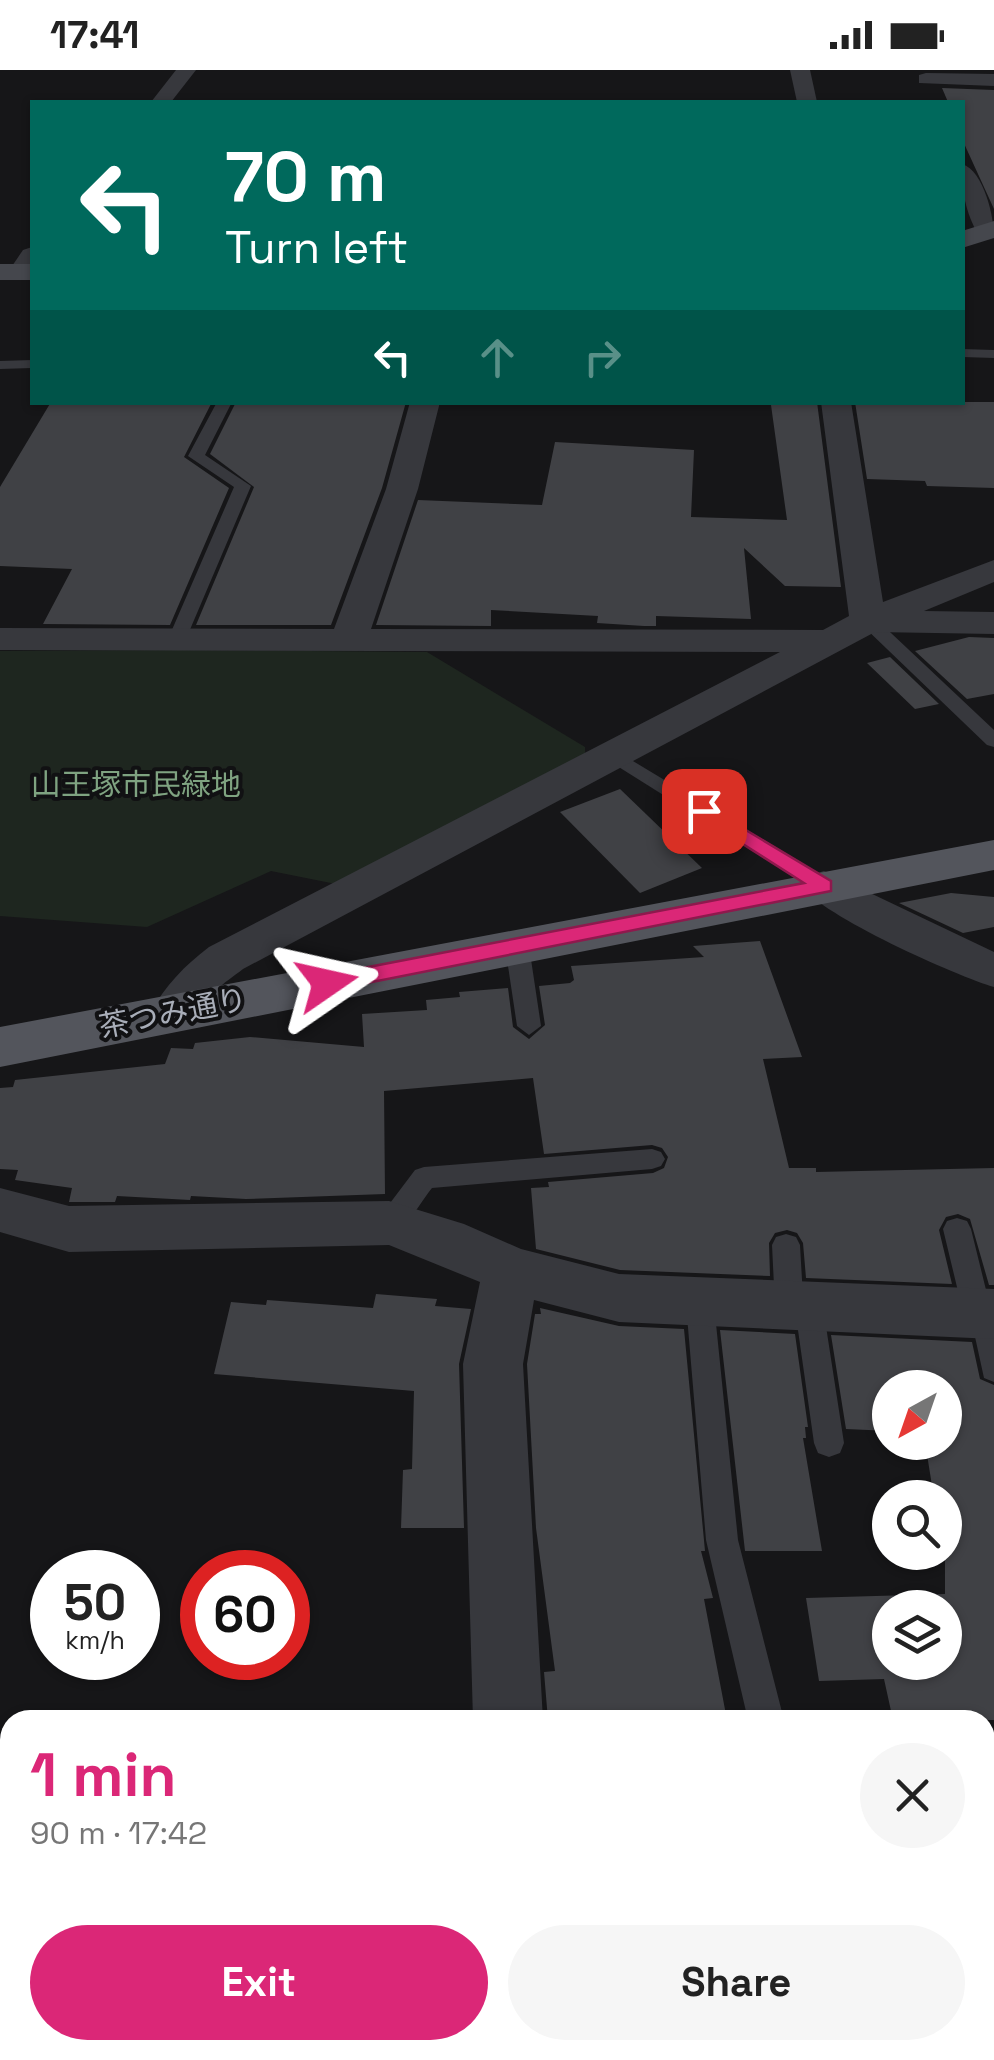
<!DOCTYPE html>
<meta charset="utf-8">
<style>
body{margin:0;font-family:"Space Grotesk","Noto Sans JP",sans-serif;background:#f6f6f6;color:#222;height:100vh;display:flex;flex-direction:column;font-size:38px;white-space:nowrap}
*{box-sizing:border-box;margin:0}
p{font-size:32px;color:#767676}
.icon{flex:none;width:55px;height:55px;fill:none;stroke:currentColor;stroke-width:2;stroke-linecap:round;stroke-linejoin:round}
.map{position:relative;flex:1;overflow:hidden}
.details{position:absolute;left:0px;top:1640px;width:995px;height:350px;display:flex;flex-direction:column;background:#fff;border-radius:30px 30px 0 0;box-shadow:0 2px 8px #0004}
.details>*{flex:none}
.hud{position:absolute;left:30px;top:30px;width:935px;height:305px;border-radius:0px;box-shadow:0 2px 8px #0004;background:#00695c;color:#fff;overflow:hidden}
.needle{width:65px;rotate:220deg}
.tools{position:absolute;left:872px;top:1300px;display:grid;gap:20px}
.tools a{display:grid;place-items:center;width:90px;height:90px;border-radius:50%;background:#fff;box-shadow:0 2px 8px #0004;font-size:50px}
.speed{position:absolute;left:30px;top:1480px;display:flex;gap:20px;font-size:50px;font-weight:700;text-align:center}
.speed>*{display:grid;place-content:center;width:130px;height:130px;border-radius:50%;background:#fff;box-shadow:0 2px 8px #0004;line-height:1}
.speed small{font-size:25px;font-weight:400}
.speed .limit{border:15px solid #d22;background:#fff;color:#111}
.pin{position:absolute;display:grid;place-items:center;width:85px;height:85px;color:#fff;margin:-42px;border-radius:20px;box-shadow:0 5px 15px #0006}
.me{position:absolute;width:110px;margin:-55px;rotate:79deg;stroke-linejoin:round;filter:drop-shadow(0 0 8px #0008)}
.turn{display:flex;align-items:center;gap:35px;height:210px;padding:0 30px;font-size:45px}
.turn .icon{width:130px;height:130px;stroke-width:2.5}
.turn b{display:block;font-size:70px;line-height:85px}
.lanes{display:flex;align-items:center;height:95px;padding:0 30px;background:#0003;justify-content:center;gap:50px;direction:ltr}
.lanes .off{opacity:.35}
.round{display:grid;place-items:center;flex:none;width:105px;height:105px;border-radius:52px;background:#f6f6f6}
.summary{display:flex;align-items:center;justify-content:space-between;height:170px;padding:0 30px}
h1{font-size:60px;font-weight:700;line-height:75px;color:#db2777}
.button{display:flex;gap:20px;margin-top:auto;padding:20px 30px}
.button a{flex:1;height:115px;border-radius:60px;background:#db2777;color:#fff;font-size:40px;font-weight:700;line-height:115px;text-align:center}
.button a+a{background:#f6f6f6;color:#222}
.status{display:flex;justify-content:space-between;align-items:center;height:70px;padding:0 50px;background:#fff;direction:ltr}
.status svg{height:28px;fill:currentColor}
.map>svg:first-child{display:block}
.green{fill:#1e261f}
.building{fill:#404145;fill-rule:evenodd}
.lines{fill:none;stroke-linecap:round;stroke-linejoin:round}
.lane{fill:#37383d;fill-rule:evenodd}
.street{fill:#37383d;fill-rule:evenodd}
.secondary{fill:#45474d;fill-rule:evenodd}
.primary{fill:#53555c;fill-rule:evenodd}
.route{fill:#db2777;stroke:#8e194d;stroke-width:2.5}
.labels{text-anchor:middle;stroke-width:8;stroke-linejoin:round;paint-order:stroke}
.park-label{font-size:30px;fill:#7fa381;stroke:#111113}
.street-label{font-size:30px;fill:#a8adb8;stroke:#111113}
</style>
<div class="status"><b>17:41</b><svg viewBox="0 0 49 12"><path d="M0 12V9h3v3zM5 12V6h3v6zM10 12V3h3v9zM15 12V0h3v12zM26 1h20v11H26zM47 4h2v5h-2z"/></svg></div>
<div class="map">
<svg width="994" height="1990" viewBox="0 0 994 1990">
<rect width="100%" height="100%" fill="#161618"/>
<path class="green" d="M178 580 427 582 585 677V689L341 815 271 801 147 857 0 846V581Z"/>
<g class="building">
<path d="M942 18 994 20V139L962 69V32H948Z"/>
<path d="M51 332H212L184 387 229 418 170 555 43 554 72 499 0 496V417Z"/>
<path d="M236 332H406L382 418 331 555H196L254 417 210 384Z"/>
<path d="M784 332H817L841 517 785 516 744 478 751 549 656 546V556H644L597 553 598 546 491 540V556L376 555 418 430 542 435 555 372 694 380 691 447 787 450 771 335Z"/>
<path d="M855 332H994V418L927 416 925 411 867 409Z"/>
<path d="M969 567 994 568V624L967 629 915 581Z"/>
<path d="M890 587 939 634 915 639 867 593Z"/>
<path d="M620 719 702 798 640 823 560 742Z"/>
<path d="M951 823 994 827V857L963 863 899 833Z"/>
<path d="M760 871 802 987 763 989 789 1098H816V1102L994 1098V1215H989L970 1149 958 1144 946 1147 939 1160 952 1214 806 1208 803 1173 797 1163 787 1160 775 1163 769 1173 770 1206 620 1200 536 1179 531 1118 549 1117 548 1112 653 1103 664 1098 668 1087 662 1078 652 1075 544 1084 533 1008 384 1021 385 1124 246 1129 191 1126 190 1130 117 1126 115 1132H69L72 1118 15 1110 18 1100 0 1099V1018L13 1017 15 1010 165 994 171 978 193 979 195 973 250 967 364 977 362 944 427 940 426 930 460 927 459 922 508 918 513 957 529 969 545 955 539 916 570 913 574 910 571 896 704 887 693 876Z"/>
<path d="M376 1224 437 1229 435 1236 471 1239 459 1294 464 1458H401L403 1400 412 1399 414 1321 214 1304 231 1232 266 1235 267 1230 373 1238Z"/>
<path d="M540 1238 619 1256 684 1259 705 1481H701L713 1528 704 1529 727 1650H548L544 1602 555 1601 536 1458 527 1294 535 1244H541Z"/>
<path d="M720 1260 795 1264 808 1357H805L806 1368H803L822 1481H745Z"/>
<path d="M831 1265 972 1272 980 1309 994 1315V1650H893L884 1609 819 1611 806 1528 945 1524V1428H934L925 1372H945V1318H890V1361L846 1359ZM890 1538H945V1592H890Z"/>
</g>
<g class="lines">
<g class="lane">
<path d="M962 279 994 280V288L962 287Z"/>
<path d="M32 290V298L0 299V291Z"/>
<path d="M217 332H232L205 385 251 416 186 569 177 575 168 569 234 417 188 386Z"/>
<path d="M868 546 874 547 994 660V677L987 675 862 555 859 551Z"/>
<path d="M613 679 832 811 835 816 832 821H816L606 689 603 685Z"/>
<path d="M517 868 529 876 541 956 529 965 517 956 505 876Z"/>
<path d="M652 1079 661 1082 665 1089 661 1096 652 1099 432 1118C418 1135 403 1169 379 1161L375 1153 415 1100 424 1097Z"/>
<path d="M957 1148 967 1151 971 1159 989 1232 994 1234V1312L984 1308 972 1253 963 1242 943 1159 947 1151Z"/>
<path d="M786 1164 796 1167 800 1175 803 1227 819 1228 823 1237 844 1373 840 1383 829 1387 818 1383 814 1373 796 1246 779 1245 775 1236 772 1175 776 1167Z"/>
<path d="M700 1222 710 1225 714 1234 738 1470 784 1650H748L706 1470 686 1234 690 1225Z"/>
</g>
<g class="street">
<path d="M176 0H196L171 32H151Z"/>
<path d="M790 0H810L817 32H797Z"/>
<path d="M926 3 994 4V16L919 13V5Z"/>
<path d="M962 94C984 101 994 147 994 167L979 166C965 142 962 122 962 94Z"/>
<path d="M32 177V204L21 210 12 207 8 202 23 180Z"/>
<path d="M410 332H440L418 419 371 559 823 560 849 546 821 332H851L883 532 994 490V512L924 541 994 542V564L875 562 243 899C234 906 223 913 216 921 193 944 197 967 157 955L150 943C166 915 184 896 209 877L780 582 0 580V558L334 559 386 419Z"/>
<path d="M824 801 994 882V917C958 907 820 845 802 816L808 806Z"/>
<path d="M0 1118 69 1136 389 1131 464 1154 521 1179 619 1204 994 1219V1269L619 1252 534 1230 523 1294 543 1650H473L463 1294 480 1212 389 1175 69 1182 0 1162Z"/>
</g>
<g class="secondary">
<path d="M994 151V168L962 178V161Z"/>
<rect x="0" y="194" width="32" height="16"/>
</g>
<path class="primary" d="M994 770V800L0 997V957Z"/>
</g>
<path class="route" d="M704 735 831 811V821L327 921 316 913 327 905 804 813 697 745V737Z"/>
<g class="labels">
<g class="park-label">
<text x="136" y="725">山王塚市民緑地</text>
</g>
<g class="street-label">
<text transform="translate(173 943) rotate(-11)" y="10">茶つみ通り</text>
</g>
</g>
</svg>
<div class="tools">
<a><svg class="needle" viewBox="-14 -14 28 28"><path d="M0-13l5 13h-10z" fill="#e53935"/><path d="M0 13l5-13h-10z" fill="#767676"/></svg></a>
<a><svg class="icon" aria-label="search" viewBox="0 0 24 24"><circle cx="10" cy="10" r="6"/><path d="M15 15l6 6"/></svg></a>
<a><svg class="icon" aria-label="layers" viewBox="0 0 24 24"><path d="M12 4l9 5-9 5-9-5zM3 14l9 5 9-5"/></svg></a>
</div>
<div class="speed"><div>50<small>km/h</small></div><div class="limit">60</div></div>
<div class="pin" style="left:704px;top:741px;background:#d93025"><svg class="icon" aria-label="arrive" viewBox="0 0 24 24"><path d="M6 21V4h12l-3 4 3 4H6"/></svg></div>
<svg class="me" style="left:327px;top:913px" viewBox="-20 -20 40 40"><path d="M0-17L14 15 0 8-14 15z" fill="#db2777" stroke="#fff" stroke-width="4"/></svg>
<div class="hud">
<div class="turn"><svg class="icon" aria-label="left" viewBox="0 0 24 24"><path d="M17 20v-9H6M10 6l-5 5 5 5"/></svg><div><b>70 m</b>Turn left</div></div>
<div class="lanes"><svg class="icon" aria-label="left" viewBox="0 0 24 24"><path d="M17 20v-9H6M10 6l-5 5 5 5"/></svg><svg class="icon off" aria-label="ahead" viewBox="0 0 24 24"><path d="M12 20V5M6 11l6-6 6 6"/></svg><svg class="icon off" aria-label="right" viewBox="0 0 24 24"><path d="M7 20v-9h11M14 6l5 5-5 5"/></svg></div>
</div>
<section class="details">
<div class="summary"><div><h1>1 min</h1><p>90 m · 17:42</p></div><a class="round"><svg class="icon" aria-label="close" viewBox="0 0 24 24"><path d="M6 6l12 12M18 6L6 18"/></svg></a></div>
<div class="button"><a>Exit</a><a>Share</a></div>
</section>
</div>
